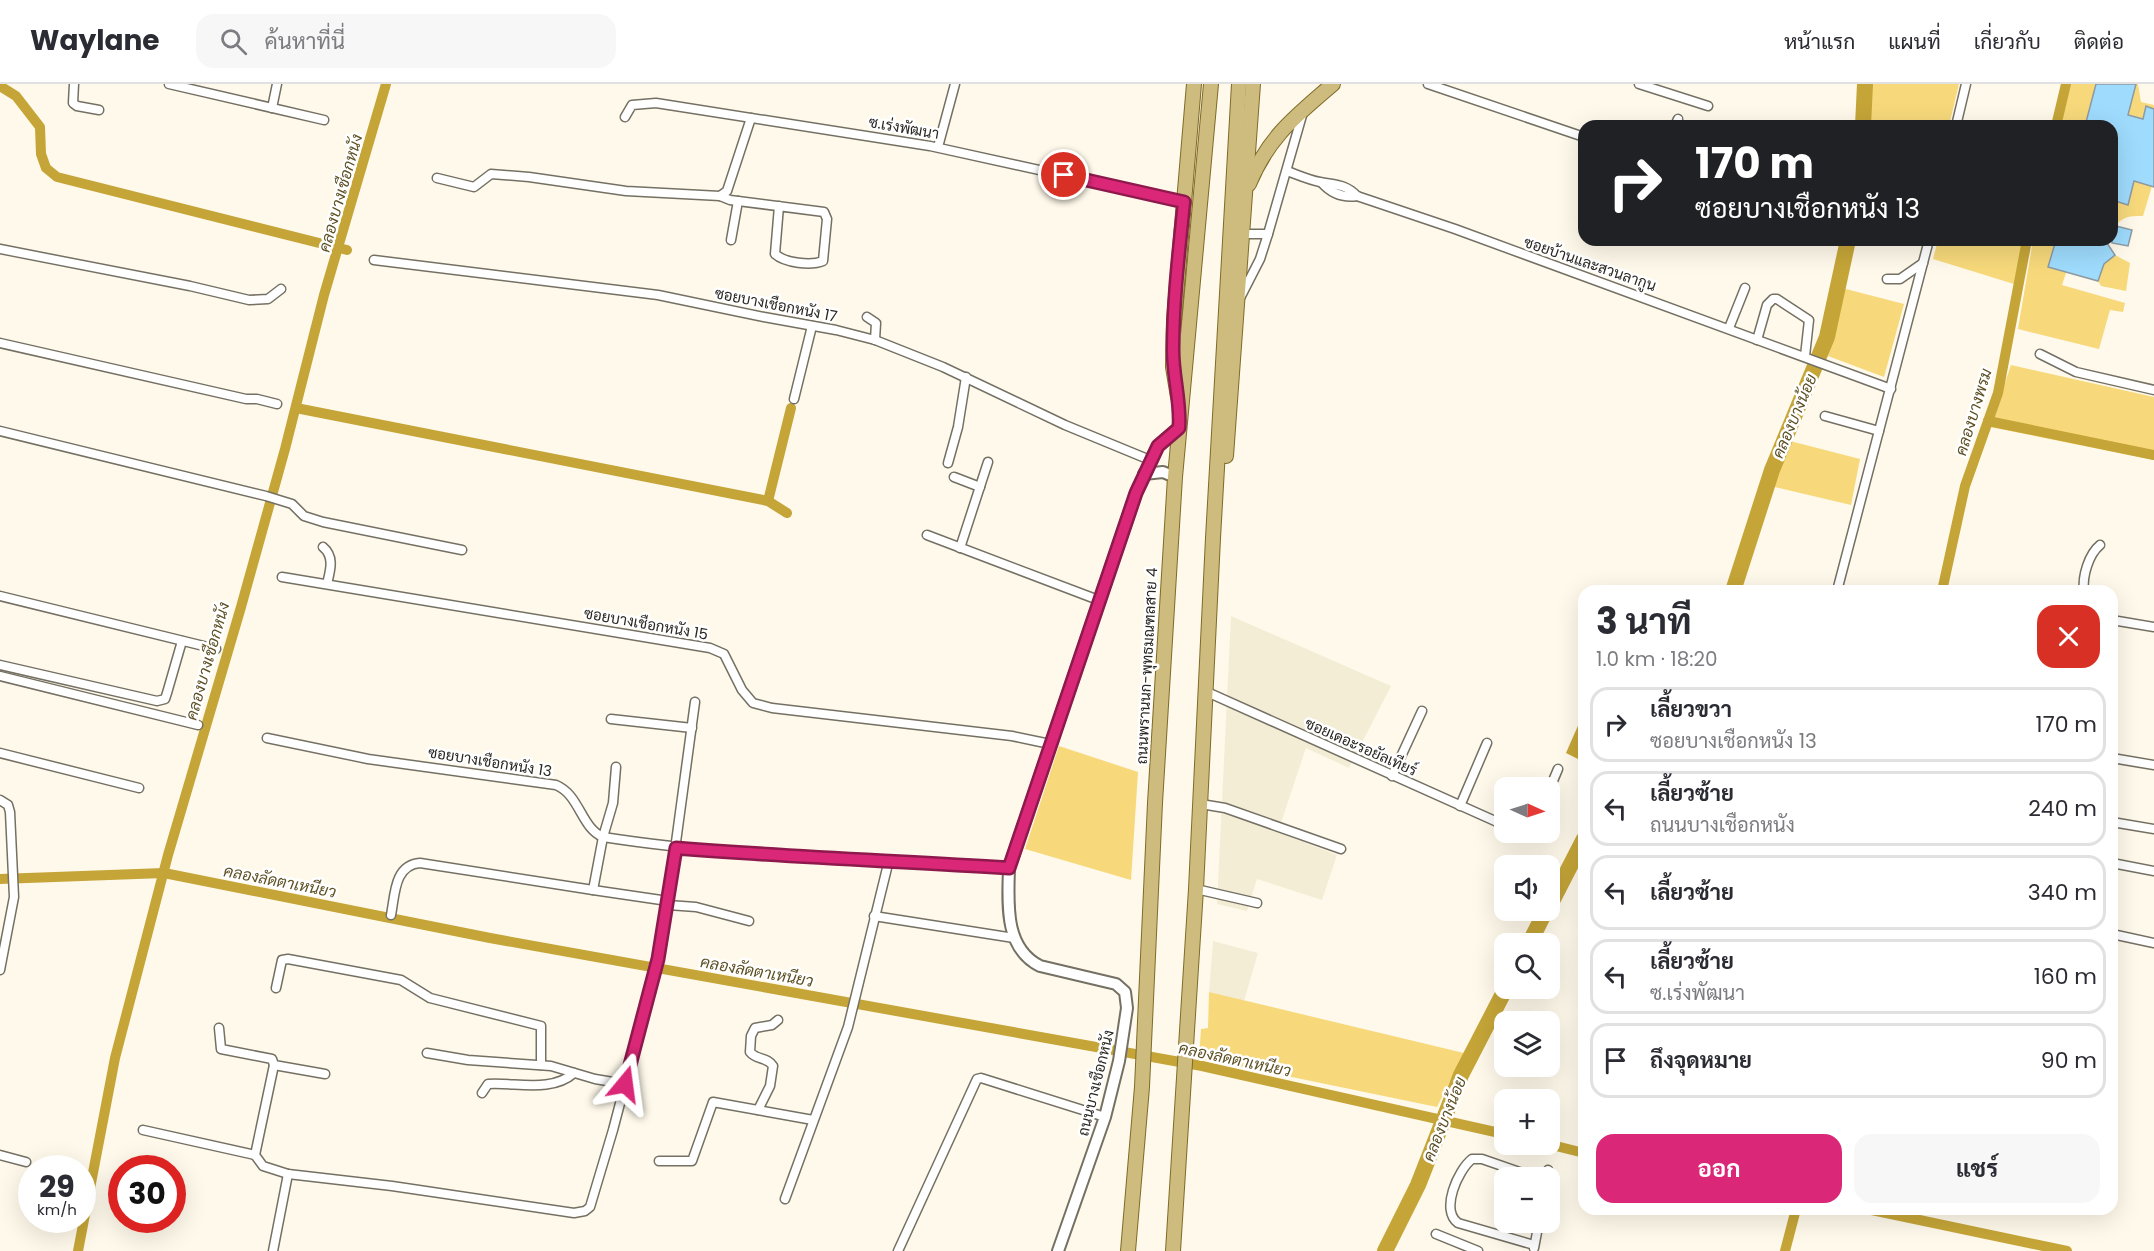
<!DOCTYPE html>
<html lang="th">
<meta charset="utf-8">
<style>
body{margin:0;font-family:Poppins,Sarabun,sans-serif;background:#f7f7f7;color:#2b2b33;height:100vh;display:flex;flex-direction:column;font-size:22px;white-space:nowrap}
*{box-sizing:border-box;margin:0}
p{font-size:20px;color:#7c7c81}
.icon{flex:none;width:33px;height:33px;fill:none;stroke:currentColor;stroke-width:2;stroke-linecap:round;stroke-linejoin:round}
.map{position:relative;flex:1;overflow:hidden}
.drawer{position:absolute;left:1578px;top:501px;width:540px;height:630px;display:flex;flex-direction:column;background:#fff;border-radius:18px;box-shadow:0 6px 24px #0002}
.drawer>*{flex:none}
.banner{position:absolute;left:1578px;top:36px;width:540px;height:126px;border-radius:18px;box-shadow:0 6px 24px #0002;background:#202124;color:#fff;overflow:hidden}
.needle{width:39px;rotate:93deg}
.controls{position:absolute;left:1494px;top:693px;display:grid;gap:12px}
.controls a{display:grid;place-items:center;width:66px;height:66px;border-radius:12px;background:#fff;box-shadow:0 6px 24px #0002;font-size:30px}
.speed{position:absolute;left:18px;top:1071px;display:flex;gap:12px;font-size:30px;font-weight:700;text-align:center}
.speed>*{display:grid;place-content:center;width:78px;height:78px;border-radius:50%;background:#fff;box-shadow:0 6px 24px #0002;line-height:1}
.speed small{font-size:15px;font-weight:400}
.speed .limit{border:9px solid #d22;background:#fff;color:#111}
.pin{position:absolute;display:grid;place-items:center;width:51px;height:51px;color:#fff;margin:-26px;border:3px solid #fff;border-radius:50%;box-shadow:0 2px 6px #0007}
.me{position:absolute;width:66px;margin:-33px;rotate:16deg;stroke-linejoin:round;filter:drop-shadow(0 0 4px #0008)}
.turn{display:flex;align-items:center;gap:21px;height:126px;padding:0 18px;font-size:27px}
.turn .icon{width:78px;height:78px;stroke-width:2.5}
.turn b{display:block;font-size:42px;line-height:51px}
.round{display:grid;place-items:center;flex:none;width:63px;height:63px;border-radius:18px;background:#f7f7f7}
.headline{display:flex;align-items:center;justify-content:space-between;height:102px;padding:0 18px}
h1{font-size:36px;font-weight:700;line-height:45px}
.primary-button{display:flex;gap:12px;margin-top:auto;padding:12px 18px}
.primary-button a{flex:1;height:69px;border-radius:18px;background:#db2777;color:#fff;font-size:24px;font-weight:700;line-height:69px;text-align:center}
.primary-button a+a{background:#f7f7f7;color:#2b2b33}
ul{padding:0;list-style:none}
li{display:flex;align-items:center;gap:18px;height:75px;margin:0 12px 9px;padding:0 6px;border:3px solid #e1e1e2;border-radius:18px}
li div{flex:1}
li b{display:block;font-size:22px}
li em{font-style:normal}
header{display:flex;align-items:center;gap:36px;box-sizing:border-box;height:84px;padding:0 30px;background:#fff;border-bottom:2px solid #e1e1e2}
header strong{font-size:28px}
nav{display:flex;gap:33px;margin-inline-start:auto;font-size:21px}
.search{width:420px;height:54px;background:#f7f7f7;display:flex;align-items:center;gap:15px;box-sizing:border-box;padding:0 21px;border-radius:18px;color:#7c7c81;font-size:22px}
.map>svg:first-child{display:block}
.built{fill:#f4edd6}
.green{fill:#f7d97b}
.water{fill:#c5a538}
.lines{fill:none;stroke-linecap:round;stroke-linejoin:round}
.canal{stroke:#c5a538;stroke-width:10}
.river{stroke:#c5a538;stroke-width:16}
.building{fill:#9edbfd;stroke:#8c9aa3;stroke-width:1.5}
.minor-casing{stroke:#747063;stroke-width:11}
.tertiary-casing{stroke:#747063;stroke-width:14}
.primary-casing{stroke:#7f6b27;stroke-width:16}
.minor{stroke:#fff;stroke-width:8}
.tertiary{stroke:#fff;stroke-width:10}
.primary{stroke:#cebc7f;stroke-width:14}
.route-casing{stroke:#8e194d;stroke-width:15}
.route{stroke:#db2777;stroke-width:10}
.labels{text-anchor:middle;stroke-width:5;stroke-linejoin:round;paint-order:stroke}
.street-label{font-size:15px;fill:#292722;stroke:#fff}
.water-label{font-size:16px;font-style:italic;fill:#5d5024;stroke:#fff}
</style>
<header>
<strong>Waylane</strong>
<div class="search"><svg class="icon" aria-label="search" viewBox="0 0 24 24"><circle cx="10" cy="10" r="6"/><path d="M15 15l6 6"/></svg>ค้นหาที่นี่</div>
<nav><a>หน้าแรก</a><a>แผนที่</a><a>เกี่ยวกับ</a><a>ติดต่อ</a></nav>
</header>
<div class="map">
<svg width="2154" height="1167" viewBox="0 0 2154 1167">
<rect width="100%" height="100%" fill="#fef9ea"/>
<g class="built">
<path d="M1231 532 1391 602 1349 684 1306 664 1278 748 1337 771 1322 816 1257 795 1247 827 1217 820Z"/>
<path d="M1213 857 1258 869 1244 917 1209 908Z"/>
</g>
<g class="green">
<path d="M1869 0H1959L1949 42H1865Z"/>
<path d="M2071 0H2138L2141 18 2154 21V46L2112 42H2060Z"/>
<path d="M2134 97 2152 102 2143 132C2130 132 2124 132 2115 142L2112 141 2115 117 2128 121Z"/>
<path d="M1938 156H2023L2014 200 1933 175Z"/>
<path d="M2033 156H2077L2062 201 2125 219 2123 228 2110 226 2099 265 2018 245Z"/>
<path d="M2115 171 2130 179 2126 207 2101 202 2098 197 2104 180Z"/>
<path d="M1842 204 1904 220 1884 293 1828 272Z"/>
<path d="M2011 281 2154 313V376L1990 343Z"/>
<path d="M1790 357 1860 375 1851 421 1771 402Z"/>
<path d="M1059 662 1138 688 1131 796 1025 765Z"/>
<path d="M1209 908 1464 969 1437 1023 1199 974 1201 945 1208 944Z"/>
</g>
<path class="water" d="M1584 628V678L1566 669Z"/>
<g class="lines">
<g class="canal">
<path d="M0 2 16 12 40 43 41 70 46 84 57 93 347 166"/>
<path d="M2056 42 2066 0"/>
<path d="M296 324 768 417 787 429"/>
<path d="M1988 337 2154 371"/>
<path d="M768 417 791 324"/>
<path d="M1942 507 1965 402 1998 309 2027 156"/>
<path d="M0 795 164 789 490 854 1202 982 1504 1050"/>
<path d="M1548 1060 1584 1069"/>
<path d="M1867 1125 2067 1167"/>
<path d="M78 1167 115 974 168 771 241 523 285 365 324 211 386 0"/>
<path d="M1785 1167 1796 1125"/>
</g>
<g class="river">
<path d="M1863 42 1865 0"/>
<path d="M1733 507 1772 386 1827 253 1848 156"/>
<path d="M1550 821 1584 755"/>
<path d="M1529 860 1546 826"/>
<path d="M1385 1167 1418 1101 1461 991 1506 904"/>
</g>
</g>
<g class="building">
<path d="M2096 0H2136L2128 31 2143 35 2146 22 2154 25V103L2134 97 2128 121 2112 116V42H2085Z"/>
<path d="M2112 141 2132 146 2128 162 2112 159Z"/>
<path d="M2056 156H2105L2115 171 2104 180 2098 197 2048 183Z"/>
</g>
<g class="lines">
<defs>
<g id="minor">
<path d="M74 0 73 19 77 22 99 26"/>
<path d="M169 0 324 36"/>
<path d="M1428 0 1584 53"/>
<path d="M1639 0 1708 22"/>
<path d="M272 24 277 0"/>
<path d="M625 33 632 21 656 19 930 62 1184 118"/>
<path d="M1675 42 1678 35"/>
<path d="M1956 42 1966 0"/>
<path d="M938 63 955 0"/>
<path d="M1287 87C1298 91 1309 96 1320 98 1335 101 1346 100 1357 112L1455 145 1891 305"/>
<path d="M437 94 474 103 491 90 529 93 626 107 720 112 727 107 751 34"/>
<path d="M1322 99C1331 109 1343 114 1357 112"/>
<path d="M720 112 730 116 824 128 827 135 823 177C811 182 785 179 775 170L779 122"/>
<path d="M1242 150H1268"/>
<path d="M731 156 738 117"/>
<path d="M0 165 190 202 249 216 268 215 281 205"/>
<path d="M374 176 658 211 764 233 836 246 875 256 943 283 1065 341 1150 376"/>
<path d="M1887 195H1900L1923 179"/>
<path d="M1240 214 1260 175 1268 150 1303 28"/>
<path d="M867 233 876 239 875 256"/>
<path d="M1729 244 1745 204"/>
<path d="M1757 256 1767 221 1773 215H1777L1809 236 1805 272"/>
<path d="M0 259 246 315H257L277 320"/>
<path d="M2040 270 2076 288 2154 306"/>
<path d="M794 315 812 242"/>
<path d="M1825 332 1879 347"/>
<path d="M0 347 266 412 292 420 304 432 323 438 462 466"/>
<path d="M948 379 958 343 966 293"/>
<path d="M954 393 980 403"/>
<path d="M927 451 1101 517"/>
<path d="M323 463C335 473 330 487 327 500"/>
<path d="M960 464 988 378"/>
<path d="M282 493 710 564 724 570 742 606 753 619 772 624 1012 652 1050 660"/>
<path d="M1837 507 1929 156"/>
<path d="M2084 507C2082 492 2089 470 2100 461"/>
<path d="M0 512 216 565"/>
<path d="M2112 536 2154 543"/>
<path d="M0 581 157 617 165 615 167 609 182 557"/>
<path d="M0 592 198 641"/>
<path d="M1207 608 1504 741"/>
<path d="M611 635 692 644"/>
<path d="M267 654 368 675 556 701C580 711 581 744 603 753 737 774 873 775 1009 784"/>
<path d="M0 669 139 704"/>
<path d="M2112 674 2154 681"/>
<path d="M1392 692 1422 627"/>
<path d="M1550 704 1558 685"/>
<path d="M0 716 8 721 10 728 14 813 0 886"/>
<path d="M1201 720 1225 724 1341 765"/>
<path d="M1460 722 1487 659"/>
<path d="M2112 738 2154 745"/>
<path d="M1521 748H1529"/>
<path d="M2112 779 2154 787"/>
<path d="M1196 805 1257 819"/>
<path d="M593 806 668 817"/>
<path d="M668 821 696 823 749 837"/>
<path d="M391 831C395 811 394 781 420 779L593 806 603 753 613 719 616 683"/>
<path d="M874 832 1014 854"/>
<path d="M2112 850 2154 859"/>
<path d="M276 904 282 876 288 875 401 896 430 914 541 942V981"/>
<path d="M219 944 221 965 272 975 274 981 325 990"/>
<path d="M427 969 468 976 551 982 595 995 625 1000"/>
<path d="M274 981 255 1071 263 1082 288 1090 392 1102 574 1129 585 1127 590 1123 613 1046 658 875 668 817 695 618"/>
<path d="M482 1009 488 1000C516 998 551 1009 574 989"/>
<path d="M758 1026 770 1002 773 982C768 973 756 976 750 968L751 952 755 944 772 941 778 936"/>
<path d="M143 1046 255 1071"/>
<path d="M0 1071 26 1078"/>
<path d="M659 1077H692L713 1018 813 1036"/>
<path d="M1547 1094 1548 1086"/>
<path d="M785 1115 848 943 889 776"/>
<path d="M1436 1150 1478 1167"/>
<path d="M1534 1161 1458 1139C1440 1126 1458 1086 1472 1075H1482L1537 1094"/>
<path d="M1534 1164 1539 1138"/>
<path d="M273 1167 288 1090"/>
<path d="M898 1167 977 995 981 994 1105 1033"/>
</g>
<g id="tertiary">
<path d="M1144 390 1163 388 1175 393"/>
<path d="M1058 1167 1105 1033 1119 977 1127 924 1125 908 1116 900 1040 882C1004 864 1008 819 1009 784L1136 409 1158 362 1179 344"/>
</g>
<g id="primary">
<path d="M1249 100C1269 52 1295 33 1333 0"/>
<path d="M1178 313 1173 283 1174 236 1194 0"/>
<path d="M1226 372 1253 0"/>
<path d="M1128 1167 1142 1003 1155 719 1175 393 1211 0"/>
<path d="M1173 1167 1196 805 1213 454 1239 0"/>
</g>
</defs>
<use href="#minor" class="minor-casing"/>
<use href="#tertiary" class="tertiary-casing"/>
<use href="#primary" class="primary-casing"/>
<use href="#minor" class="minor"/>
<use href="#tertiary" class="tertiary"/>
<use href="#primary" class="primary"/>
</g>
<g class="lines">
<defs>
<path id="route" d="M625 1000 658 875 676 764C787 773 898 777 1009 784L1136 409 1158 362 1179 344C1181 318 1173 293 1173 266 1173 217 1179 167 1184 118L1064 91"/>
</defs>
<use href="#route" class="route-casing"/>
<use href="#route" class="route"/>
</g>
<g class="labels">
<g class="street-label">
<text transform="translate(904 44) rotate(10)" y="5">ซ.เร่งพัฒนา</text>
<text transform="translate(1590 180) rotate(19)" y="5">ซอยบ้านและสวนลากูน</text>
<text transform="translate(776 221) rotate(11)" y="5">ซอยบางเชือกหนัง 17</text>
<text transform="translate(646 540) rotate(10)" y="5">ซอยบางเชือกหนัง 15</text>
<text transform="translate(1147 582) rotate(-87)" y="5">ถนนพรานนก-พุทธมณฑลสาย 4</text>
<text transform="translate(1361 663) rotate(24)" y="5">ซอยเดอะรอยัลเทียร์</text>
<text transform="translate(490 678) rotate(9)" y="5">ซอยบางเชือกหนัง 13</text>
<text transform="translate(1096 999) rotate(-76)" y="5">ถนนบางเชือกหนัง</text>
</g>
<g class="water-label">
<text transform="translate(340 109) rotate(-74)" y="6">คลองบางเชือกหนัง</text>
<text transform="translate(1973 328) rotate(-73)" y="6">คลองบางพรม</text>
<text transform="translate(1794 332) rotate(-67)" y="6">คลองบางน้อย</text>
<text transform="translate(207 577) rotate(-74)" y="6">คลองบางเชือกหนัง</text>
<text transform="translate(280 797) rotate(11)" y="6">คลองลัดตาเหนียว</text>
<text transform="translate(757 887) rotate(10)" y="6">คลองลัดตาเหนียว</text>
<text transform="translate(1235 975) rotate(12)" y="6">คลองลัดตาเหนียว</text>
<text transform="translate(1444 1035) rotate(-68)" y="6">คลองบางน้อย</text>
</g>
</g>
</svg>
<div class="controls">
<a><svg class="needle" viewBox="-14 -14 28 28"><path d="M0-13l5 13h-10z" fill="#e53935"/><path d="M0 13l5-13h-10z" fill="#7c7c81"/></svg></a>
<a><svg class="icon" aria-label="sound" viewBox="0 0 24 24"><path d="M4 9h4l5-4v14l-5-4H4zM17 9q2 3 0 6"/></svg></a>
<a><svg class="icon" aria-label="search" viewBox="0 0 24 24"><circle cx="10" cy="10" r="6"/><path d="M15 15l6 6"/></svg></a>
<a><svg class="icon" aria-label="layers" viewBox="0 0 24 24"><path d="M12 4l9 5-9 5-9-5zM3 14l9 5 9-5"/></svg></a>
<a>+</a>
<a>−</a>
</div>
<div class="speed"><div>29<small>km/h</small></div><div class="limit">30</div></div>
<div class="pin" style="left:1064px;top:91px;background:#d93025"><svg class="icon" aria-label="arrive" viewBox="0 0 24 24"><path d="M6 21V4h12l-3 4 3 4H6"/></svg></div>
<svg class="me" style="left:625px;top:1000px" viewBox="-20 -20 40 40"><path d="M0-17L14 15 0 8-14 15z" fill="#db2777" stroke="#fff" stroke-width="4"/></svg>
<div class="banner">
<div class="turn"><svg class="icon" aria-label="right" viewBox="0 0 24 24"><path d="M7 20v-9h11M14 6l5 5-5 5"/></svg><div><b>170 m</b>ซอยบางเชือกหนัง 13</div></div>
</div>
<section class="drawer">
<div class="headline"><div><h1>3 นาที</h1><p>1.0 km · 18:20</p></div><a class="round" style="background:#d93025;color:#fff"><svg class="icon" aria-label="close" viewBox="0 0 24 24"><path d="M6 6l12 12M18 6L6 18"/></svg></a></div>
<ul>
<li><svg class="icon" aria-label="right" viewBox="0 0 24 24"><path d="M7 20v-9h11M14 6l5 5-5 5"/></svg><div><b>เลี้ยวขวา</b><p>ซอยบางเชือกหนัง 13</p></div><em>170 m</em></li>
<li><svg class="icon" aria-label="left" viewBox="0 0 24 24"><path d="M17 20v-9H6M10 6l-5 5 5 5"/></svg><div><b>เลี้ยวซ้าย</b><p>ถนนบางเชือกหนัง</p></div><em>240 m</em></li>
<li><svg class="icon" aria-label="left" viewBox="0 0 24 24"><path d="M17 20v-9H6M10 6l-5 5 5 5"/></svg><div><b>เลี้ยวซ้าย</b></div><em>340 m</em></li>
<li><svg class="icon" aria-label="left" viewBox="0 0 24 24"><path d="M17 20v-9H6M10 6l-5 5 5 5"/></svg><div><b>เลี้ยวซ้าย</b><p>ซ.เร่งพัฒนา</p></div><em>160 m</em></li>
<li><svg class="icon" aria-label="arrive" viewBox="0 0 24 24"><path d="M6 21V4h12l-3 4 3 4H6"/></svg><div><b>ถึงจุดหมาย</b></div><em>90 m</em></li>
</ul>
<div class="primary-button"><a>ออก</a><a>แชร์</a></div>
</section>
</div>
